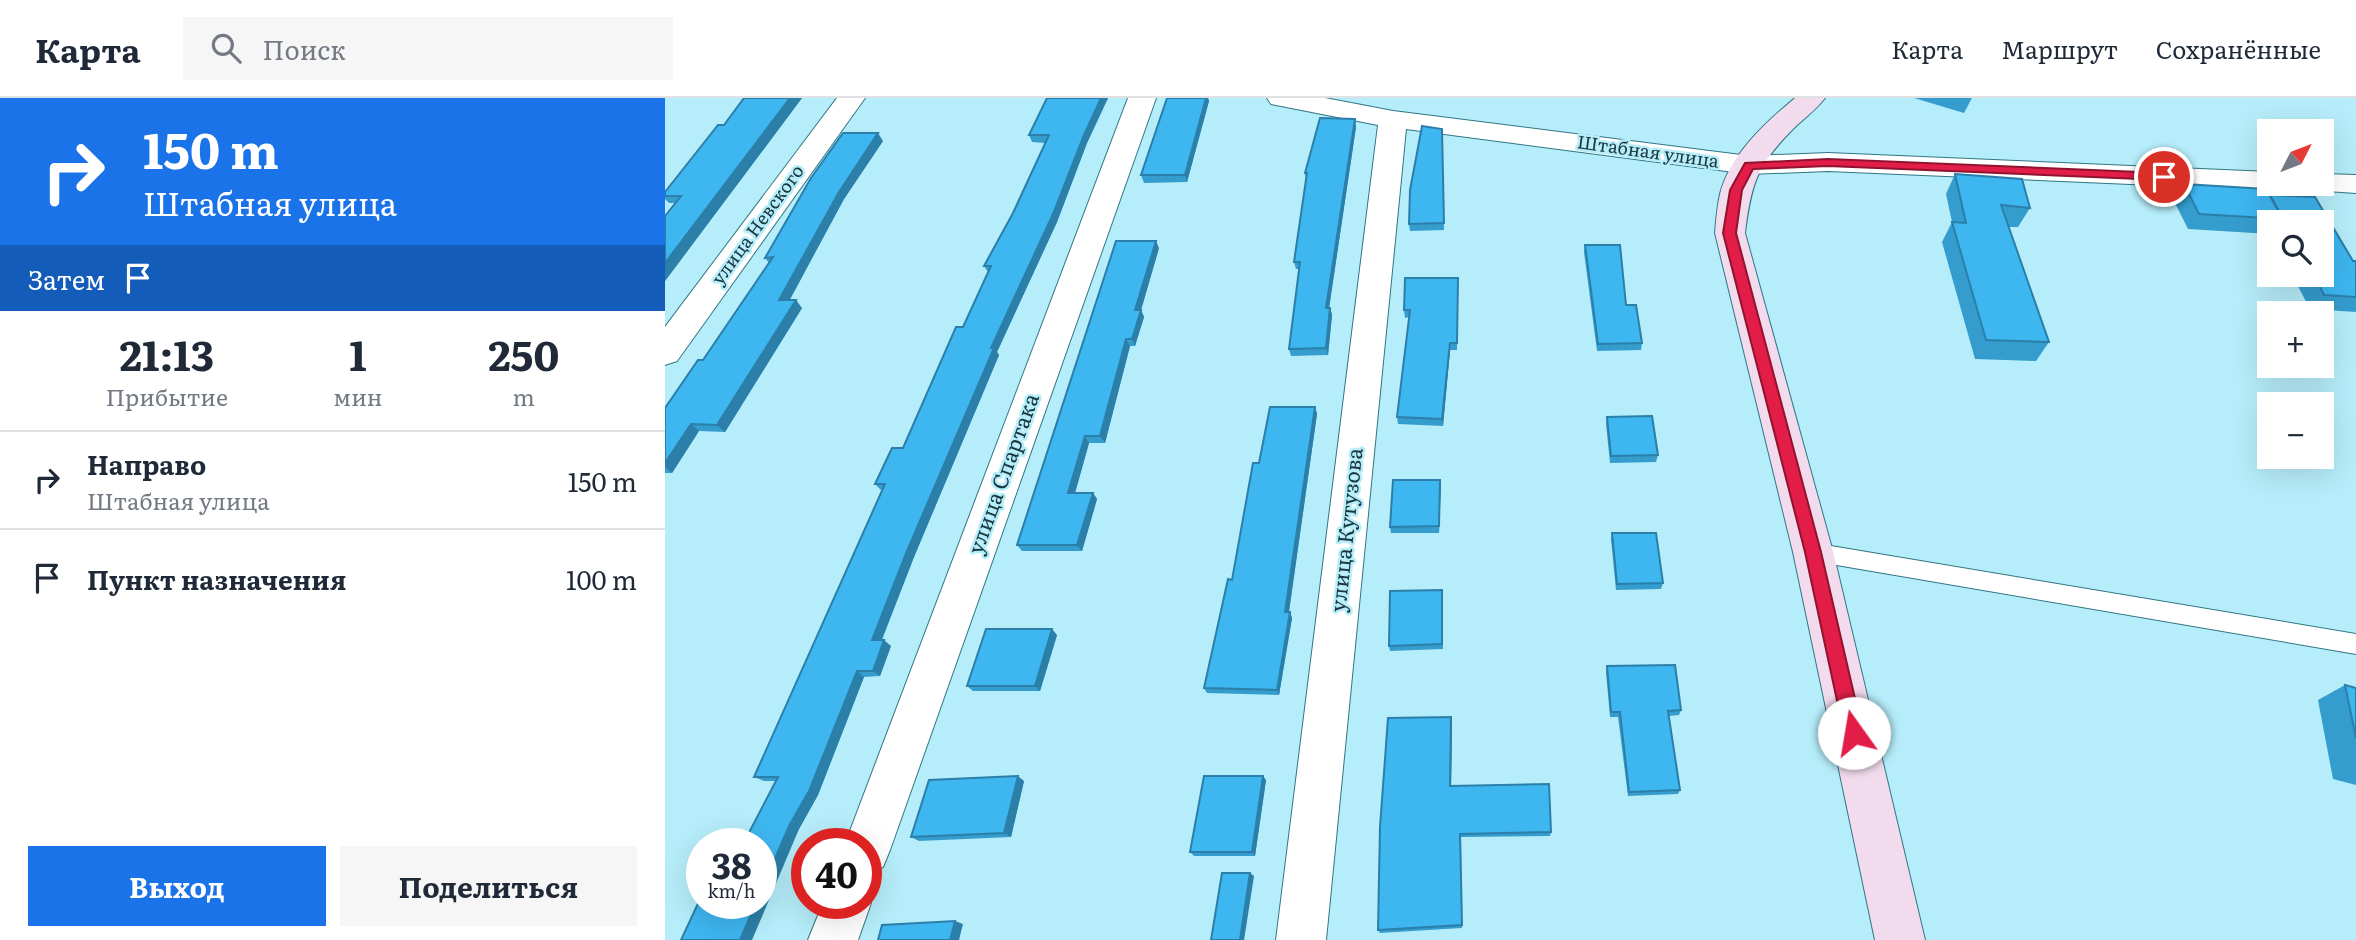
<!DOCTYPE html>
<html lang="ru">
<meta charset="utf-8">
<style>
body{margin:0;font-family:Literata,serif;background:#f6f6f7;color:#1f2937;height:100vh;display:flex;flex-direction:column;font-size:26px;white-space:nowrap}
*{box-sizing:border-box;margin:0}
p{font-size:23px;color:#747a83}
.icon{flex:none;width:38px;height:38px;fill:none;stroke:currentColor;stroke-width:2;stroke-linecap:round;stroke-linejoin:round}
.map{position:relative;flex:1;overflow:hidden}
.drawer{display:flex;flex-direction:column;background:#fff;width:665px}
.drawer>*{flex:none}
.banner{background:#1a73e8;color:#fff;overflow:hidden}
.needle{width:46px;rotate:48deg}
.fabs{position:absolute;left:1592px;top:21px;display:grid;gap:14px}
.fabs a{display:grid;place-items:center;width:77px;height:77px;border-radius:0px;background:#fff;box-shadow:0 7px 28px #0002;font-size:35px}
.speed{position:absolute;left:21px;top:730px;display:flex;gap:14px;font-size:35px;font-weight:700;text-align:center}
.speed>*{display:grid;place-content:center;width:91px;height:91px;border-radius:50%;background:#fff;box-shadow:0 7px 28px #0002;line-height:1}
.speed small{font-size:18px;font-weight:400}
.speed .limit{border:10px solid #d22;background:#fff;color:#111}
.pin{position:absolute;display:grid;place-items:center;width:60px;height:60px;color:#fff;margin:-30px;border:4px solid #fff;border-radius:50%;box-shadow:0 2px 7px #0007}
.me{position:absolute;width:77px;margin:-38px;rotate:347deg;stroke-linejoin:round;filter:drop-shadow(0 0 5px #0008)}
.turn{display:flex;align-items:center;gap:24px;height:147px;padding:0 28px;font-size:32px}
.turn .icon{width:91px;height:91px;stroke-width:2.5}
.turn b{display:block;font-size:49px;line-height:60px}
.then{display:flex;align-items:center;height:66px;padding:0 28px;background:#0003;gap:14px;font-size:26px}
.eta{display:flex;justify-content:space-evenly;align-items:center;height:119px;text-align:center}
.eta b{font-size:42px;font-weight:700;line-height:49px}
.primary-button{display:flex;gap:14px;margin-top:auto;padding:14px 28px}
.primary-button a{flex:1;height:80px;border-radius:0px;background:#1a73e8;color:#fff;font-size:28px;font-weight:700;line-height:80px;text-align:center}
.primary-button a+a{background:#f6f6f7;color:#1f2937}
ul{padding:0;list-style:none}
li{display:flex;align-items:center;gap:21px;height:98px;padding:0 28px;border-top:2px solid #e0e1e3}
li div{flex:1}
li b{display:block;font-size:26px}
li em{font-style:normal}
header{display:flex;align-items:center;gap:42px;box-sizing:border-box;height:98px;padding:0 35px;background:#fff;border-bottom:2px solid #e0e1e3}
header strong{font-size:33px}
nav{display:flex;gap:38px;margin-inline-start:auto;font-size:24px}
.search{width:490px;height:63px;background:#f6f6f7;display:flex;align-items:center;gap:18px;box-sizing:border-box;padding:0 24px;border-radius:0px;color:#747a83;font-size:26px}
main{display:flex;flex:1;min-height:0}
.map>svg:first-child{display:block}
.lines{fill:none;stroke-linecap:round;stroke-linejoin:round}
.lane-casing{stroke:#307685;stroke-width:2}
.street-casing{stroke:#307685;stroke-width:2}
.secondary-casing{stroke:#307685;stroke-width:2}
.lane{fill:#fff;fill-rule:evenodd}
.street{fill:#fff;fill-rule:evenodd}
.secondary{fill:#f2dbed;fill-rule:evenodd}
.wall{fill:#359dce}
.shaded-wall{fill:#2b7fa8}
.building{fill:#3eb6f0;stroke:#2b7fa8;stroke-width:2}
.route{fill:#e11d48;stroke:#92132f;stroke-width:2}
.labels{text-anchor:middle;stroke-width:5;stroke-linejoin:round;paint-order:stroke}
.far-street-label{font-size:18px;fill:#1b373e;stroke:#b6edfa}
.street-label{font-size:21px;fill:#1b373e;stroke:#b6edfa}
</style>
<header>
<strong>Карта</strong>
<div class="search"><svg class="icon" aria-label="search" viewBox="0 0 24 24"><circle cx="10" cy="10" r="6"/><path d="M15 15l6 6"/></svg>Поиск</div>
<nav><a>Карта</a><a>Маршрут</a><a>Сохранённые</a></nav>
</header>
<main>
<section class="drawer">
<div class="banner">
<div class="turn"><svg class="icon" aria-label="right" viewBox="0 0 24 24"><path d="M7 20v-9h11M14 6l5 5-5 5"/></svg><div><b>150 m</b>Штабная улица</div></div>
<div class="then">Затем<svg class="icon" aria-label="arrive" viewBox="0 0 24 24"><path d="M6 21V4h12l-3 4 3 4H6"/></svg></div>
</div>
<div class="eta">
<div><b>21:13</b><p>Прибытие</p></div>
<div><b>1</b><p>мин</p></div>
<div><b>250</b><p>m</p></div>
</div>
<ul>
<li><svg class="icon" aria-label="right" viewBox="0 0 24 24"><path d="M7 20v-9h11M14 6l5 5-5 5"/></svg><div><b>Направо</b><p>Штабная улица</p></div><em>150 m</em></li>
<li><svg class="icon" aria-label="arrive" viewBox="0 0 24 24"><path d="M6 21V4h12l-3 4 3 4H6"/></svg><div><b>Пункт назначения</b></div><em>100 m</em></li>
</ul>
<div class="primary-button"><a>Выход</a><a>Поделиться</a></div>
</section>
<div class="map">
<svg width="1691" height="842" viewBox="0 0 1691 842">
<rect width="100%" height="100%" fill="#b6edfa"/>
<g class="lines">
<defs>
<path id="lane" d="M1148 445 1691 536V556L1148 463 1140 461 1137 454 1140 447Z"/>
<g id="street">
<path d="M172 0H200L12 263 0 267V229Z"/>
<path d="M463 0H491L225 752 218 769 201 776V746H180Z"/>
<path d="M602 0H660L728 13 1084 58 1163 55 1605 74V86H1618L1615 90 1605 92 1163 73 1084 76 741 31 661 842H611L713 27 616 8 606 6Z"/>
<path d="M1657 76 1691 77V95L1647 92 1643 86H1657Z"/>
<path d="M201 792 206 805 193 842H143L158 805H201Z"/>
</g>
<path id="secondary" d="M1130 0H1160C1151 12 1138 21 1128 31 1092 67 1086 86 1080 135L1168 454 1260 842H1210L1128 454 1050 135C1051 122 1052 109 1055 96 1065 57 1100 25 1130 0Z"/>
</defs>
<use href="#lane" class="lane-casing"/>
<use href="#street" class="street-casing"/>
<use href="#secondary" class="secondary-casing"/>
<use href="#lane" class="lane"/>
<use href="#street" class="street"/>
<use href="#secondary" class="secondary"/>
</g>
<g class="wall">
<path d="M79 0H137L0 183V118L10 105H4L0 101V94L59 27Z"/>
<path d="M382 0H443L422 45 392 124 332 254 334 257 249 459 217 542 226 548 215 578 199 579 153 697 134 731 96 805 110 683H99L89 679 217 393 210 386 238 350 298 229 323 174 319 168 348 115 380 45 367 44 364 37Z"/>
<path d="M502 0H543L544 3 522 84 479 85 476 77Z"/>
<path d="M1249 0H1307L1299 15Z"/>
<path d="M691 29 664 210H665L667 217 663 257 626 258 624 251 634 171H631L629 164 641 83 640 75Z"/>
<path d="M777 38 779 132 745 133 744 126Z"/>
<path d="M218 43 179 101 124 202 137 210 60 334 34 333 7 375H0V310L38 262 104 165 100 160Z"/>
<path d="M1290 76 1365 110 1353 129H1344L1384 244 1371 263 1310 261 1277 144 1287 124 1281 96Z"/>
<path d="M1519 86 1601 91 1605 97 1650 99 1688 163H1691V214L1645 211 1627 177H1657V124H1605V136L1523 131 1508 101Z"/>
<path d="M920 147 961 207 977 245 976 252 932 253 919 154Z"/>
<path d="M494 150 476 212 479 219 470 248H465L440 345H424L410 395H428L432 401 417 453H357L352 447Z"/>
<path d="M793 180 792 252H785L778 328 733 326 732 319 744 219 740 220 739 212Z"/>
<path d="M650 309 652 316 624 514H625L627 520 614 597 542 595 539 590 567 482 594 365Z"/>
<path d="M942 319 993 357 991 364 945 365 941 326Z"/>
<path d="M775 382 774 435H726L725 429Z"/>
<path d="M947 435 998 485 996 491 951 492 946 441Z"/>
<path d="M778 498V551L725 553 724 548Z"/>
<path d="M392 537 375 593H308L302 588Z"/>
<path d="M942 568 1016 612 1014 617 1004 618 1015 692 1013 696 963 698 953 619H945L941 574Z"/>
<path d="M1680 587 1691 590V687L1668 681 1653 602Z"/>
<path d="M787 624 786 688 886 734 885 738 796 739 797 830 715 835 713 832Z"/>
<path d="M601 682 590 758H529L525 754Z"/>
<path d="M359 683 346 739 254 743 246 739Z"/>
</g>
<g class="shaded-wall">
<path d="M125 0H137L0 183V165Z"/>
<path d="M436 0H443L422 45 392 124 332 254 334 257 249 459 214 548 207 542 242 453 326 250 419 37Z"/>
<path d="M541 0H543L544 3 522 84 520 77Z"/>
<path d="M690 21 691 29 663 217 661 210Z"/>
<path d="M213 35 218 43 179 101 121 209 114 202 174 94Z"/>
<path d="M491 143 494 150 476 212 479 219 470 248 467 241 470 212Z"/>
<path d="M131 202 137 210 60 334 52 327Z"/>
<path d="M665 210 667 217 663 257 661 250Z"/>
<path d="M461 241 465 248 440 345 435 338Z"/>
<path d="M785 245V252L778 328 777 321Z"/>
<path d="M650 309 652 316 623 520 620 514Z"/>
<path d="M26 326 34 333 7 375 0 369V365Z"/>
<path d="M420 338 424 345 408 402 403 395Z"/>
<path d="M775 382 776 388 774 435V428Z"/>
<path d="M428 395 432 401 417 453 412 447Z"/>
<path d="M625 514 627 520 614 597 612 592Z"/>
<path d="M387 531 392 537 375 593 370 588Z"/>
<path d="M219 542 226 548 215 578 208 573Z"/>
<path d="M192 573 199 579 153 697 134 731 87 842H75L91 805H96V793Z"/>
<path d="M786 619 787 624 786 692 785 688Z"/>
<path d="M353 678 359 683 346 739 339 735Z"/>
<path d="M598 678 601 682 590 758 587 754Z"/>
<path d="M585 775 589 778 579 842H575Z"/>
<path d="M290 823 298 826 294 842H285Z"/>
</g>
<g class="building">
<path d="M79 0H125L0 165V118L16 98H0V94L53 27H59Z"/>
<path d="M382 0H436L419 37 388 116 326 250H329L242 453 207 542H219L208 573H192L144 693 124 728 96 793V746H78L113 679H89L220 386H210L227 350H238L291 229H298L326 168H319L348 115 384 37H364Z"/>
<path d="M502 0H541L520 77H476Z"/>
<path d="M655 20 690 21 661 210H665L661 250 624 251 635 164H629L642 75H640Z"/>
<path d="M757 28 777 31 779 125 744 126 745 92Z"/>
<path d="M178 35H213L174 94 114 202H131L52 327 26 326 0 365V310L33 262H38L108 159 100 160 146 80Z"/>
<path d="M1290 76 1357 81 1365 110 1336 107 1384 244 1321 242 1287 124 1301 125Z"/>
<path d="M1519 86 1601 91 1618 121 1534 116Z"/>
<path d="M1605 97 1650 99 1688 163H1691V199L1659 197 1649 177H1657V124H1620Z"/>
<path d="M451 143H491L470 212H476L467 241H461L435 338H420L403 395H428L412 447H352Z"/>
<path d="M920 147H955L961 207H971L977 245 933 246Z"/>
<path d="M740 180H793L792 245H785L777 321 732 319 745 212H739Z"/>
<path d="M605 309H650L620 514H625L612 592 539 590 563 481 567 482 588 365H594Z"/>
<path d="M987 318 993 357 946 358 942 319Z"/>
<path d="M728 382H775L774 428 725 429Z"/>
<path d="M947 435H991L998 485 952 486Z"/>
<path d="M777 492V546L724 548 725 493Z"/>
<path d="M321 531H387L370 588H302Z"/>
<path d="M1010 567 1016 612 1003 613 1015 692 964 694 955 614H946L942 568Z"/>
<path d="M1680 587 1691 590V640Z"/>
<path d="M786 619 785 688 884 686 886 734 795 736 797 827 713 832 715 729 723 620Z"/>
<path d="M353 678 339 735 246 739 264 682Z"/>
<path d="M539 678H598L587 754H525Z"/>
<path d="M557 775H585L575 842H546Z"/>
<path d="M37 782V791H33Z"/>
<path d="M37 797V805H91L75 842H16Z"/>
<path d="M290 823 285 842H213L217 827Z"/>
</g>
<path class="route" d="M1163 61 1499 75 1505 79 1499 82 1163 68 1088 71 1077 92 1071 135 1156 454 1198 635 1195 641 1189 644 1182 641 1179 635 1140 454 1058 135 1065 92 1080 65Z"/>
<g class="labels">
<g class="far-street-label">
<text transform="translate(983 54) rotate(8)" y="6">Штабная улица</text>
<text transform="translate(93 127) rotate(-54)" y="6">улица Невского</text>
</g>
<g class="street-label">
<text transform="translate(339 376) rotate(-70)" y="7">улица Спартака</text>
<text transform="translate(682 432) rotate(-84)" y="7">улица Кутузова</text>
</g>
</g>
</svg>
<div class="fabs">
<a><svg class="needle" viewBox="-14 -14 28 28"><path d="M0-13l5 13h-10z" fill="#e53935"/><path d="M0 13l5-13h-10z" fill="#747a83"/></svg></a>
<a><svg class="icon" aria-label="search" viewBox="0 0 24 24"><circle cx="10" cy="10" r="6"/><path d="M15 15l6 6"/></svg></a>
<a>+</a>
<a>−</a>
</div>
<div class="speed"><div>38<small>km/h</small></div><div class="limit">40</div></div>
<div class="pin" style="left:1499px;top:79px;background:#d93025"><svg class="icon" aria-label="arrive" viewBox="0 0 24 24"><path d="M6 21V4h12l-3 4 3 4H6"/></svg></div>
<svg class="me" style="left:1189px;top:635px" viewBox="-20 -20 40 40"><circle r="19" fill="#fff"/><path d="M0-13L10 11 0 6-10 11z" fill="#e11d48"/></svg>
</div>
</main>
